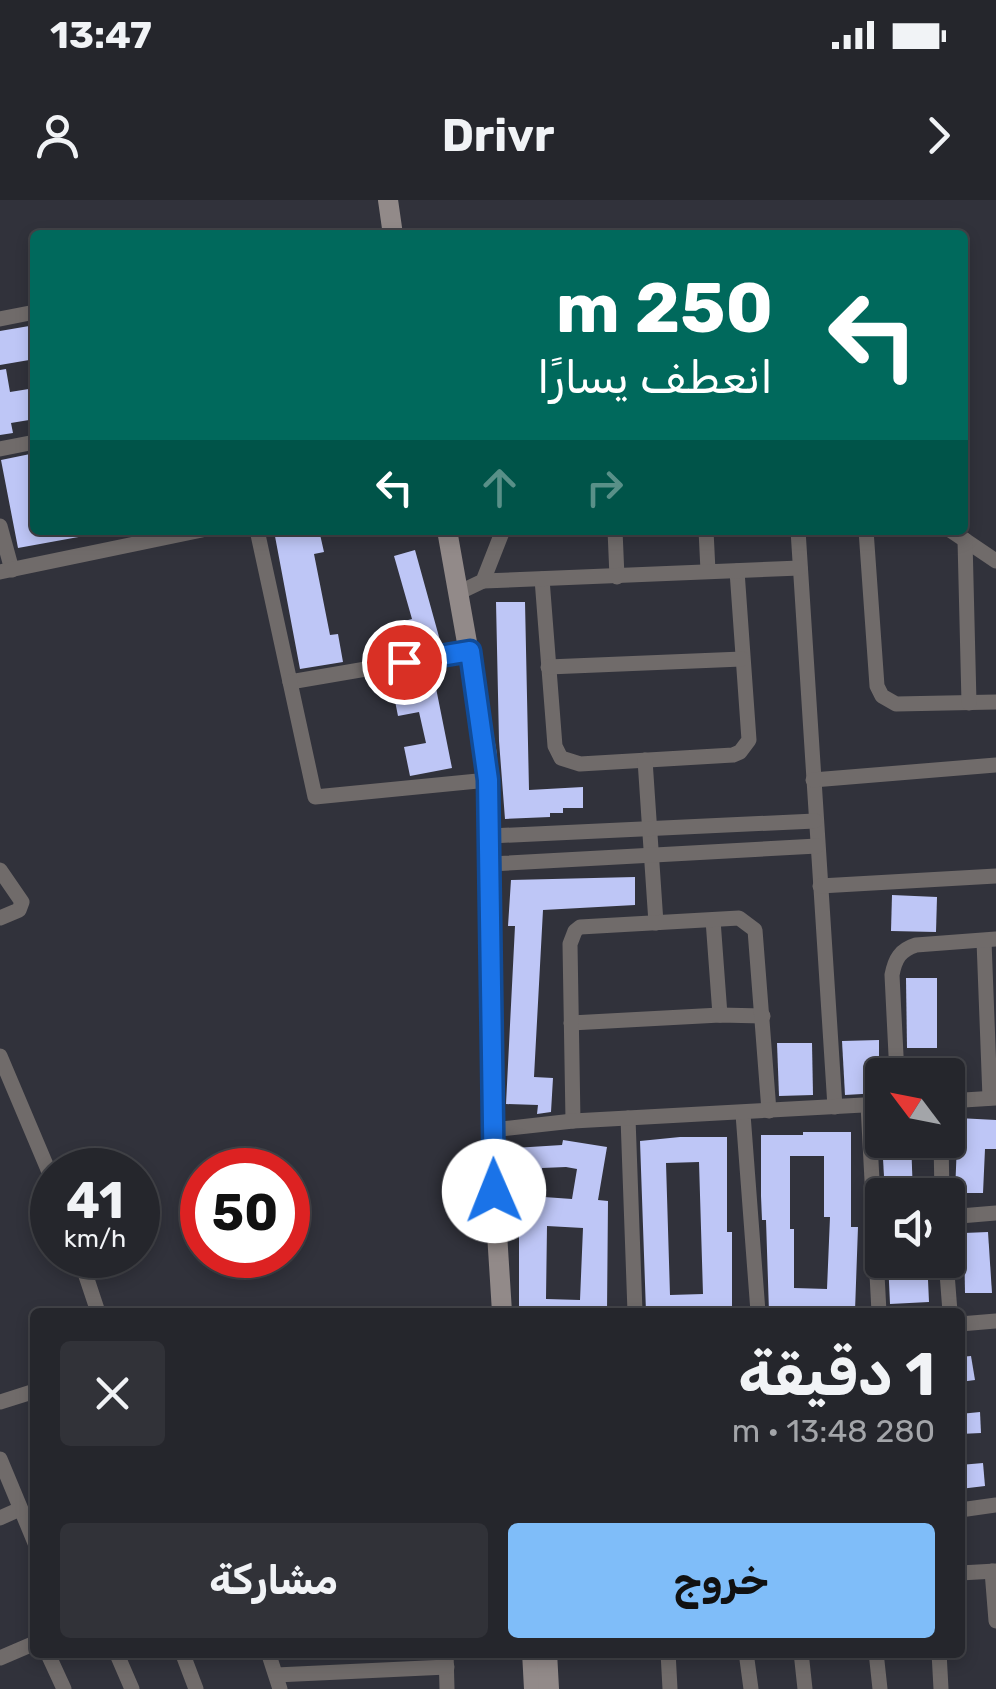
<!DOCTYPE html>
<html lang="ar">
<meta charset="utf-8">
<style>
body{margin:0;font-family:Rubik,"Noto Sans Arabic",sans-serif;background:#313238;color:#f1f3f6;direction:rtl;height:100vh;display:flex;flex-direction:column;font-size:38px;white-space:nowrap}
*{box-sizing:border-box;margin:0}
p{font-size:32px;color:#a3a5a9}
.icon{flex:none;width:55px;height:55px;fill:none;stroke:currentColor;stroke-width:2;stroke-linecap:round;stroke-linejoin:round}
.map{position:relative;flex:1;overflow:hidden;direction:ltr}
.sheet{position:absolute;left:30px;top:1108px;width:935px;height:350px;display:flex;flex-direction:column;background:#25262c;border-radius:10px;box-shadow:0 5px 15px #0003,0 0 0 2px #424348;direction:rtl}
.sheet>*{flex:none}
.hud{position:absolute;left:30px;top:30px;width:938px;height:305px;border-radius:10px;box-shadow:0 5px 15px #0003,0 0 0 2px #424348;direction:rtl;background:#00695c;color:#fff;overflow:hidden}
.needle{width:65px;rotate:302deg}
.tools{position:absolute;left:865px;top:858px;display:grid;gap:20px}
.tools a{display:grid;place-items:center;width:100px;height:100px;border-radius:10px;background:#25262c;box-shadow:0 5px 15px #0003,0 0 0 2px #424348;font-size:50px}
.speed{position:absolute;left:30px;top:948px;display:flex;gap:20px;font-size:50px;font-weight:700;text-align:center}
.speed>*{display:grid;place-content:center;width:130px;height:130px;border-radius:50%;background:#25262c;box-shadow:0 5px 15px #0003,0 0 0 2px #424348;line-height:1}
.speed small{font-size:25px;font-weight:400}
.speed .limit{border:15px solid #d22;background:#fff;color:#111}
.pin{position:absolute;display:grid;place-items:center;width:85px;height:85px;color:#fff;margin:-42px;border:5px solid #fff;border-radius:50%;box-shadow:0 2px 10px #0007}
.me{position:absolute;width:110px;margin:-55px;rotate:359deg;stroke-linejoin:round;filter:drop-shadow(0 0 8px #0008)}
.turn{display:flex;align-items:center;gap:35px;height:210px;padding:0 30px;font-size:45px}
.turn .icon{width:130px;height:130px;stroke-width:2.5}
.turn b{display:block;font-size:70px;line-height:85px}
.lanes{display:flex;align-items:center;height:95px;padding:0 30px;background:#0003;justify-content:center;gap:50px;direction:ltr}
.lanes .off{opacity:.35}
.round{display:grid;place-items:center;flex:none;width:105px;height:105px;border-radius:10px;background:#313238}
.overview{display:flex;align-items:center;justify-content:space-between;height:170px;padding:0 30px}
h1{font-size:60px;font-weight:700;line-height:75px}
.cta{display:flex;gap:20px;margin-top:auto;padding:20px 30px}
.cta a{flex:1;height:115px;border-radius:10px;background:#7fbdf9;color:#111;font-size:40px;font-weight:700;line-height:115px;text-align:center}
.cta a+a{background:#313238;color:#f1f3f6}
.status{display:flex;justify-content:space-between;align-items:center;height:70px;padding:0 50px;background:#25262c;direction:ltr}
.status svg{height:28px;fill:currentColor}
header{display:flex;justify-content:space-between;align-items:center;height:130px;padding:0 30px;background:#25262c;font-size:45px;font-weight:700}
.map>svg:first-child{display:block}
.building{fill:#bec6f6;fill-rule:evenodd}
.lines{fill:none;stroke-linecap:round;stroke-linejoin:round}
.minor{stroke:#706b6a;stroke-width:15}
.secondary{stroke:#928a89;stroke-width:20}
.route-casing{stroke:#114b97;stroke-width:25}
.route{stroke:#1a73e8;stroke-width:18}
</style>
<div class="status"><b>13:47</b><svg viewBox="0 0 49 12"><path d="M0 12V9h3v3zM5 12V6h3v6zM10 12V3h3v9zM15 12V0h3v12zM26 1h20v11H26zM47 4h2v5h-2z"/></svg></div>
<header><svg class="icon" aria-label="forward" viewBox="0 0 24 24"><path d="M9 5l7 7-7 7"/></svg>Drivr<svg class="icon" aria-label="person" viewBox="0 0 24 24"><circle cx="12" cy="8" r="4"/><path d="M4 21q1-7 8-7t8 7"/></svg></header>
<div class="map">
<svg width="996" height="1489" viewBox="0 0 996 1489">
<rect width="100%" height="100%" fill="#31323b"/>
<g class="building">
<path d="M35 125V159L0 165V131Z"/>
<path d="M6 169 10 192 35 188V219L11 223 13 233 0 235V170Z"/>
<path d="M35 253V285L29 286 35 330H84V336L18 348 1 260Z"/>
<path d="M319 330 324 352 314 354 330 435 338 434 343 462 300 469 274 331Z"/>
<path d="M415 350 441 444 396 452 389 425 412 419 394 356Z"/>
<path d="M496 402H525L529 590 583 587V608H563V613H550V617L505 619 499 541Z"/>
<path d="M434 478 452 568 410 576 404 547 426 543 419 512 398 516 392 486Z"/>
<path d="M635 677V705L543 710 534 877 553 878 551 912 537 914 538 905 506 904 515 726H508L511 680Z"/>
<path d="M892 695 937 697 936 732 891 731Z"/>
<path d="M906 778H937V848H907Z"/>
<path d="M879 840V893L845 895 842 841Z"/>
<path d="M777 843H812L813 895 779 896Z"/>
<path d="M958 918 996 920V949H985L983 993H955Z"/>
<path d="M803 932H851V1027H858L855 1111 769 1112 766 1020H762L761 996V935H803ZM790 956H824V1017H830L827 1089 794 1088V1029H790Z"/>
<path d="M680 937H727V1032H732V1112H646L640 941ZM699 962 703 1094 670 1095 666 963Z"/>
<path d="M563 940 607 947 598 1000 608 1001 607 1112H519V1025L515 1024 517 1000 514 948 562 945ZM566 967 577 969 572 999 544 997 542 968ZM547 1026 583 1028 580 1100 546 1099Z"/>
<path d="M882 940H911L913 995H885Z"/>
<path d="M988 1032 992 1093H965L964 1033Z"/>
<path d="M888 1060H916L917 1080H928L929 1102 890 1104Z"/>
<path d="M971 1156 975 1180 960 1182V1157Z"/>
<path d="M980 1212 981 1233 960 1234V1214Z"/>
<path d="M983 1263 985 1286 960 1289V1265Z"/>
</g>
<g class="lines">
<g class="minor">
<path d="M0 119 35 112"/>
<path d="M0 249 35 242"/>
<path d="M0 326 12 370"/>
<path d="M257 330 290 482 471 451"/>
<path d="M615 330 617 377"/>
<path d="M706 330 708 371"/>
<path d="M798 330 835 907"/>
<path d="M866 330 877 486 882 496 896 504 996 502"/>
<path d="M950 330 996 361"/>
<path d="M965 340 969 503"/>
<path d="M0 372 202 330"/>
<path d="M542 379 555 546 561 558 580 564 733 555 740 552 749 540 737 371"/>
<path d="M483 381 800 368"/>
<path d="M460 392 483 381 503 330"/>
<path d="M548 467 742 459"/>
<path d="M290 482 315 597 488 580"/>
<path d="M645 560 656 723"/>
<path d="M813 580 996 565"/>
<path d="M490 636 815 621"/>
<path d="M490 664 817 646"/>
<path d="M0 670 22 702 19 710 0 718"/>
<path d="M820 686 996 676"/>
<path d="M713 720 720 815"/>
<path d="M984 741 990 898"/>
<path d="M571 823 720 815 763 816"/>
<path d="M0 856 52 979"/>
<path d="M897 875 892 775C895 759 900 750 916 745L996 739"/>
<path d="M948 901 996 898"/>
<path d="M868 905 879 1112"/>
<path d="M743 914 758 1112"/>
<path d="M628 918 635 1112"/>
<path d="M573 921 570 744 575 731 580 727 739 718 755 730 769 911"/>
<path d="M492 930 573 921 882 904"/>
<path d="M941 940 942 995"/>
<path d="M948 1017 996 1013"/>
<path d="M79 1055 98 1112"/>
<path d="M946 1060 950 1112"/>
<path d="M960 1124 996 1121"/>
<path d="M0 1202 35 1191"/>
<path d="M0 1259 35 1343"/>
<path d="M960 1310 996 1305"/>
<path d="M0 1318 20 1309"/>
<path d="M992 1371 996 1421"/>
<path d="M960 1373 996 1371"/>
<path d="M47 1452 64 1489"/>
<path d="M116 1452 132 1489"/>
<path d="M182 1452 196 1489"/>
<path d="M268 1452 280 1489"/>
<path d="M446 1452 447 1489"/>
<path d="M668 1452 670 1489"/>
<path d="M746 1452 751 1489"/>
<path d="M801 1452 805 1489"/>
<path d="M876 1452 880 1489"/>
<path d="M939 1452 941 1489"/>
<path d="M0 1458 35 1443"/>
<path d="M276 1475 447 1467"/>
</g>
<g class="secondary">
<path d="M388 0 393 35"/>
<path d="M447 330 487 555 493 970 502 1112"/>
<path d="M532 1452 534 1489"/>
<path d="M547 1452 549 1489"/>
</g>
</g>
<g class="lines">
<defs>
<path id="route" d="M404 462 470 451 488 580 494 991"/>
</defs>
<use href="#route" class="route-casing"/>
<use href="#route" class="route"/>
</g>
</svg>
<div class="tools">
<a><svg class="needle" viewBox="-14 -14 28 28"><path d="M0-13l5 13h-10z" fill="#e53935"/><path d="M0 13l5-13h-10z" fill="#a3a5a9"/></svg></a>
<a><svg class="icon" aria-label="sound" viewBox="0 0 24 24"><path d="M4 9h4l5-4v14l-5-4H4zM17 9q2 3 0 6"/></svg></a>
</div>
<div class="speed"><div>41<small>km/h</small></div><div class="limit">50</div></div>
<div class="pin" style="left:404px;top:462px;background:#d93025"><svg class="icon" aria-label="arrive" viewBox="0 0 24 24"><path d="M6 21V4h12l-3 4 3 4H6"/></svg></div>
<svg class="me" style="left:494px;top:991px" viewBox="-20 -20 40 40"><circle r="19" fill="#fff"/><path d="M0-13L10 11 0 6-10 11z" fill="#1a73e8"/></svg>
<div class="hud">
<div class="turn"><svg class="icon" aria-label="left" viewBox="0 0 24 24"><path d="M17 20v-9H6M10 6l-5 5 5 5"/></svg><div><b>250 m</b>انعطف يسارًا</div></div>
<div class="lanes"><svg class="icon" aria-label="left" viewBox="0 0 24 24"><path d="M17 20v-9H6M10 6l-5 5 5 5"/></svg><svg class="icon off" aria-label="ahead" viewBox="0 0 24 24"><path d="M12 20V5M6 11l6-6 6 6"/></svg><svg class="icon off" aria-label="right" viewBox="0 0 24 24"><path d="M7 20v-9h11M14 6l5 5-5 5"/></svg></div>
</div>
<section class="sheet">
<div class="overview"><div><h1>1 دقيقة</h1><p>280 m · 13:48</p></div><a class="round"><svg class="icon" aria-label="close" viewBox="0 0 24 24"><path d="M6 6l12 12M18 6L6 18"/></svg></a></div>
<div class="cta"><a>خروج</a><a>مشاركة</a></div>
</section>
</div>
